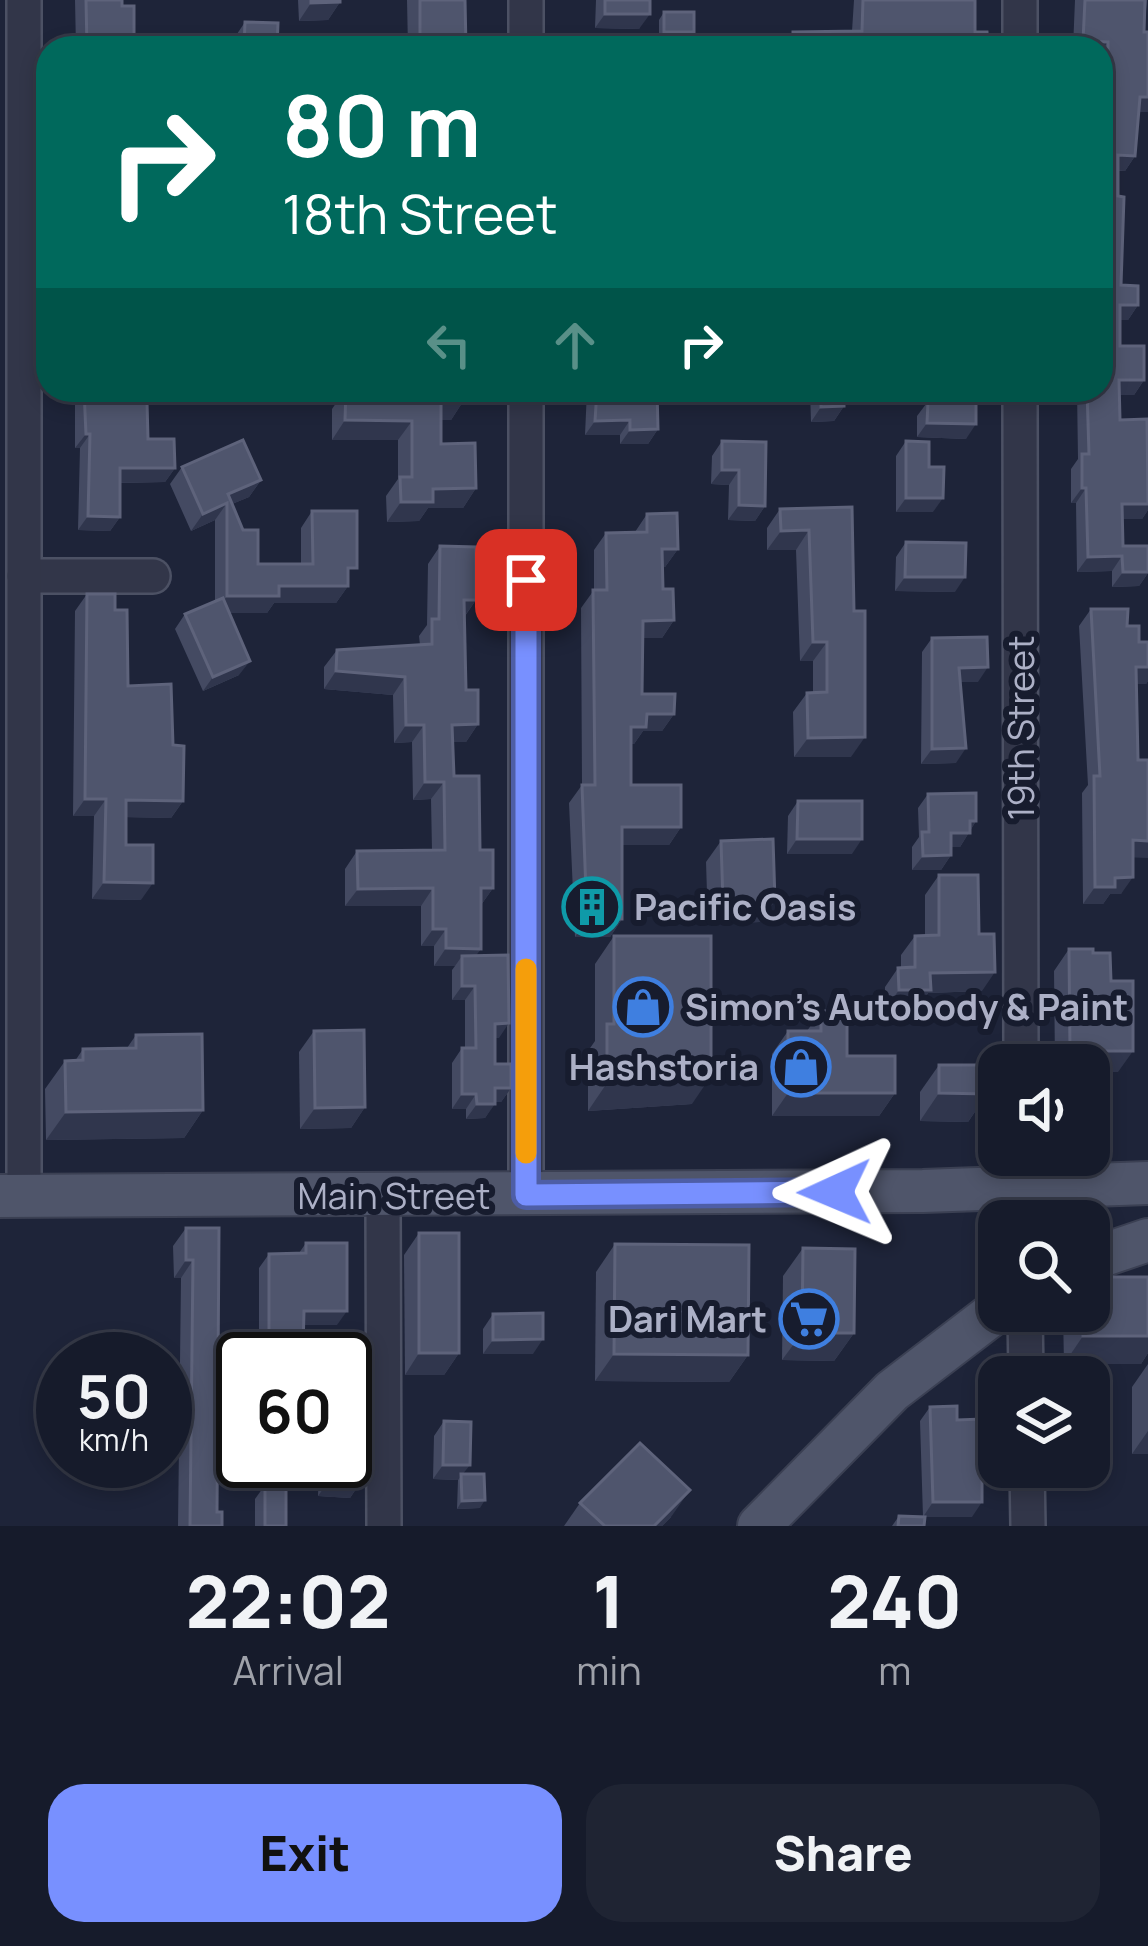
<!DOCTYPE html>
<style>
body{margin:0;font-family:Manrope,sans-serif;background:#1f2433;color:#f1f3f6;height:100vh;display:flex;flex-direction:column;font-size:45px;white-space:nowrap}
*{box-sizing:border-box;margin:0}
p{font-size:39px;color:#9ea1a9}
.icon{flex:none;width:66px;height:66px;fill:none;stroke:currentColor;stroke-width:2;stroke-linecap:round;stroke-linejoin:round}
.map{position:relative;height:1526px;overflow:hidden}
.panel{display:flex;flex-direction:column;background:#161b2b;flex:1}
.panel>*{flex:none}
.guide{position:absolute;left:36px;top:36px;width:1077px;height:366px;border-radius:36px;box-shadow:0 6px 18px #0003,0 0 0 3px #353947;background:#00695c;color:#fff;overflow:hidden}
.controls{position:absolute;left:978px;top:1044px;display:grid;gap:24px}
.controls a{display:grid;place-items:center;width:132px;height:132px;border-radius:24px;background:#161b2b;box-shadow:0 6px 18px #0003,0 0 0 3px #353947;font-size:60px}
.speed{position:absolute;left:36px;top:1332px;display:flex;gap:24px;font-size:60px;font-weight:700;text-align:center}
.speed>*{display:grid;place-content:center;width:156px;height:156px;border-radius:50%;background:#161b2b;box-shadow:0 6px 18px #0003,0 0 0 3px #353947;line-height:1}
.speed small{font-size:30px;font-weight:400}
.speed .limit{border:6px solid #111;border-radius:18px;background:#fff;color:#111}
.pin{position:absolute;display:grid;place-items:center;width:102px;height:102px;color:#fff;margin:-51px;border-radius:24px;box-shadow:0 6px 18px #0006}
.me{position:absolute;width:132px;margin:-66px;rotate:269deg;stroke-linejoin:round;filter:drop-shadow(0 0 9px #0008)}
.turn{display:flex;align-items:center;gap:42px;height:252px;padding:0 48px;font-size:54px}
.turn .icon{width:156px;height:156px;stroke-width:2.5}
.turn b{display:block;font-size:84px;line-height:102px}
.lanes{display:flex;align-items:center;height:114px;padding:0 48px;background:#0003;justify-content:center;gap:60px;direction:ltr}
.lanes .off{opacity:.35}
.eta{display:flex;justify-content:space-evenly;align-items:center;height:204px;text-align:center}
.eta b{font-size:72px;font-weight:800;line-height:84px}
.action{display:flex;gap:24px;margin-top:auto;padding:24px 48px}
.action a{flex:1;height:138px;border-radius:36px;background:#7890ff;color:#111;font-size:48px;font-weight:800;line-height:138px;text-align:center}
.action a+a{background:#1f2433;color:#f1f3f6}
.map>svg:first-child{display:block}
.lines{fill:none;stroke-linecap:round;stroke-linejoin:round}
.minor-casing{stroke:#4c5164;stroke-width:38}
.major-casing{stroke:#3b4053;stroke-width:46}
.minor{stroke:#323649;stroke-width:33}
.major{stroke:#4f556a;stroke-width:42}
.wall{fill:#444a62}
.shaded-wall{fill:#30364d}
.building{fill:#4f556d;stroke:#5e637b;stroke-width:3}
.route-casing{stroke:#4e5ea6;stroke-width:30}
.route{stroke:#7890ff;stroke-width:21}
.slow{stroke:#f59e0b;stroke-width:21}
.labels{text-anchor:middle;stroke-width:12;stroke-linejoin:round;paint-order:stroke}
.street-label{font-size:36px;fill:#acb0c6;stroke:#171c2e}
.poi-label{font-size:36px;font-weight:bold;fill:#acb0c6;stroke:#171c2e;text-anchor:start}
</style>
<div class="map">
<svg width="1148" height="1526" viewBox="0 0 1148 1526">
<rect width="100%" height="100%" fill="#1e2439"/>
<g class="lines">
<defs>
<g id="minor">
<path d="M1020 0V48"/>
<path d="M526 48V0"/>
<path d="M1020 390 1021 1065"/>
<path d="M24 576H153"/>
<path d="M1021 1155 1022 1221"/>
<path d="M526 1195V390"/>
<path d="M24 1196V0"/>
<path d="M383 1196 384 1526"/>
<path d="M1025 1311 1026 1377"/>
<path d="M1027 1467 1028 1526"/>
</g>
<g id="major">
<path d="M0 1196 923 1191 1148 1183"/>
<path d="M1089 1260 1148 1240"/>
<path d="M759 1526 892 1391 999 1309"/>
</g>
</defs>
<use href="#minor" class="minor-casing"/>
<use href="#major" class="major-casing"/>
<use href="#minor" class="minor"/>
<use href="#major" class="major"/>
</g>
<g class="wall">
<path d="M75 0H122V6L134 38 194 48H76Z"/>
<path d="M298 0H340V2L328 20 299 21Z"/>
<path d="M407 0H465L466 48H408Z"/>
<path d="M596 0H650L639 29 595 28Z"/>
<path d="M854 0H975V32L988 48H783L793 32 852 31Z"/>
<path d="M1075 0H1147L1144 32 1148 112H1139L1135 156 1125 171H1118L1121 285 1138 305 1128 320H1120V346L1144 380 1134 395H1119L1120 420 1147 419 1148 510 1142 519H1122L1123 546H1148V573L1139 586 1112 587V571L1077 572 1076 503H1071V469L1078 459 1077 390H1101V48H1073Z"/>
<path d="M664 12 694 32 689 39 659 40V20Z"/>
<path d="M245 22 277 48H235V37Z"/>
<path d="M75 390H138L148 439 175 468 165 482 120 483V517L110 531 78 530 80 448H75Z"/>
<path d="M345 390 464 400 451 420H441V444L476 488 463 508H428L419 521 387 522 386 496 398 479V440H332V409Z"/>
<path d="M587 390H657L658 429 648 444H620V435H585Z"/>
<path d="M810 390H877L871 399 844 400V406L834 421 811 422Z"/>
<path d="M926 390H976L966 439 917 437V416L926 404Z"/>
<path d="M722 441 765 506 755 521 728 520 729 485 711 484 712 456Z"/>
<path d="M906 441 929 467 933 512H896V456Z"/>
<path d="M182 467 261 480 249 497 232 504 258 564H301V528L312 511 348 582V586L336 603H274L267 613H229L239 675 203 691 175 629 185 614 215 601V520L191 531 170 484Z"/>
<path d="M852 507 851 757H794L793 712 807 693 813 692V661H800L796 550H767V528L780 509Z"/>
<path d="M647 514 678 549 665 567H662L663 589 674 620 662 638H642V694L674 714 662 731H643L634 744H631V785L681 827 669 845H622V919L610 937H575L569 803 582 785 581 608 594 590V550L606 533 635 532Z"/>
<path d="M906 542 955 592 895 591 896 557Z"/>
<path d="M440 546 476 600 465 616 466 690 478 724 466 742H453L454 776 493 888 481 905 476 955 499 1038H495V1064L511 1088 501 1102H495L485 1118 466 1119V1109H452V1063L462 1048H465V1000H452V970L455 966H434V946H421V906H345V869L357 851H432L431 799 413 800 412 742 394 743 393 695 324 689V667L337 650 420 645 419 636 427 625 428 564Z"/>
<path d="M87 594 115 610 128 686 173 745 183 801 171 818 126 817V845L141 900 92 899 94 816H73L75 611Z"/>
<path d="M1091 609 1127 626 1139 642H1148V681L1146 684H1136L1133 857 1121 894H1110L1103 904H1083L1082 793 1088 785 1079 626Z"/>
<path d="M932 638 978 682H960L956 763 921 764 922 652Z"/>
<path d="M928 794 976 821 960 847H951V855L941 870H912V847L919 837 918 808Z"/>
<path d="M798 801 852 854H787L788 816Z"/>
<path d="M721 841 760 922 708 924 706 862Z"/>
<path d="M939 875 979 934 982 991 928 993 917 1009 885 1010V987L898 968H901V955L915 936 925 935V895Z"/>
<path d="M614 936 692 1104 588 1111V1051L595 1041V964Z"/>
<path d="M1069 949 1093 953 1111 981 1118 1072H1089V1065H1055L1054 971Z"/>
<path d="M821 1011 847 1056 895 1093 879 1116H772V1054L788 1031H807Z"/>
<path d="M314 1031 365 1107 351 1128 300 1129 299 1052Z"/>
<path d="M136 1035 203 1110 184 1138 46 1140 45 1089 65 1061H75L83 1049 127 1048Z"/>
<path d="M939 1065 987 1094 968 1122 920 1121V1092Z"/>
<path d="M186 1228H219L217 1512 222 1526H178L181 1278H174L173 1246Z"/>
<path d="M419 1233 459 1353 444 1375H405L404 1255Z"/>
<path d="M306 1243 337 1325H303L296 1359H259V1268L269 1254 299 1253Z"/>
<path d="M615 1244 748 1355 729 1382 595 1381 596 1272Z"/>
<path d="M803 1248 854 1333 834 1361 782 1360 783 1276Z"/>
<path d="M1148 1277V1353L1141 1364H1064L1063 1314 1065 1311H1089Z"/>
<path d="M493 1314 533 1354H483V1329Z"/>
<path d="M1148 1364V1454H1132V1387Z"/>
<path d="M930 1407 957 1420 972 1517H925L924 1526H892L899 1516 923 1517 920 1421Z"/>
<path d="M444 1421 463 1474 480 1508 457 1509 458 1480 433 1479 434 1436Z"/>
<path d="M362 1432 363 1470H361L360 1483 350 1498 318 1496 319 1461H345Z"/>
<path d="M265 1485 286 1526H255V1499Z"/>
<path d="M580 1503 671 1517 662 1526H564Z"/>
</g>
<g class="shaded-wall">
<path d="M340 2 328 20 299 21 311 3Z"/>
<path d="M605 14H650L639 29 595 28Z"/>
<path d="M664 32H694L689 39 659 40Z"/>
<path d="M1083 41 1108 42 1101 52V48H1078Z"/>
<path d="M1140 97H1148V112H1129Z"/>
<path d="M1118 155 1135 156 1125 171 1108 170Z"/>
<path d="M1120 305H1138L1128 320H1110Z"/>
<path d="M1119 380H1144L1134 395H1108Z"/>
<path d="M840 390H877L871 399 834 400Z"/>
<path d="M441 400H464L451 420H428Z"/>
<path d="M844 406 834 421 811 422 821 407Z"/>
<path d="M345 420 412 421 398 440H332Z"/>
<path d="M630 420 620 435H585L595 421Z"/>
<path d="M927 423 976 424 966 439 917 437Z"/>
<path d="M658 429 648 444H620L630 430Z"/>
<path d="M86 434H90L80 448H75Z"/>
<path d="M120 468H175L165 482 110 483Z"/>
<path d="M722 470H739L729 485 711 484Z"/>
<path d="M261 480 249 497 227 506V503L215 520 191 531 203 514 228 494Z"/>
<path d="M476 488 463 508H428L419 521 387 522 401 502 433 489Z"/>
<path d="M1082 488H1086L1076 503H1071Z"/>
<path d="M906 498H943L933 512H896Z"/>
<path d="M1122 504H1148V510L1142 519H1112Z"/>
<path d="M739 505 765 506 755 521 728 520Z"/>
<path d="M88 516 120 517 110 531 78 530Z"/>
<path d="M809 530 796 550H767L781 531Z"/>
<path d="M662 549H678L665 567H650Z"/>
<path d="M1122 556 1112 571 1077 572 1088 557Z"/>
<path d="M1123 572H1148V573L1139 586 1112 587Z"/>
<path d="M905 577H965L955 592 895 591Z"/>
<path d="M279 586H348L336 603H274L267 613H215L227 596Z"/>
<path d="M464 600H476L463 618Z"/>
<path d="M674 620 662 638H630L643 621Z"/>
<path d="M813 642H827L813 661H800Z"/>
<path d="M250 661 239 675 203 691 213 677Z"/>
<path d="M988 667 978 682H948L959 668Z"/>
<path d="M1136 667H1148V681L1146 684H1124Z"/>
<path d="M336 671 405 677 393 695 324 689Z"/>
<path d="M647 714H674L662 731H643L634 744H619L631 727Z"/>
<path d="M478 724 466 742H440L452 725Z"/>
<path d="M406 725H424L412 742 394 743Z"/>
<path d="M865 737 851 757H794L808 738Z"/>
<path d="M966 748 956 763 921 764 932 749Z"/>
<path d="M425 782H444L431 799 413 800Z"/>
<path d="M85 799H106L94 816H73Z"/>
<path d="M126 800 183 801 171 818 114 817Z"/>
<path d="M970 821H976L960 847H941L951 833Z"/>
<path d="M622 827H681L669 845H610Z"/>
<path d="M797 839H862L852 854H787Z"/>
<path d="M1133 840 1148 841V858L1121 857Z"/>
<path d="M951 855 941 870H912L923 856Z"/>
<path d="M1133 877 1121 894H1110L1103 904H1083L1095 887 1115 878Z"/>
<path d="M104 882 153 883 141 900 92 899Z"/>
<path d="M433 888 421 906H345L358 889Z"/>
<path d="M481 888H493L481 905Z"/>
<path d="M775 901 760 922 708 924 723 902Z"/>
<path d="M587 919H622L610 937H575Z"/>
<path d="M433 929H446L434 946H421Z"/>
<path d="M446 948 481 949 468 966 462 956 455 966H434Z"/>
<path d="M995 972 982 991 928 993 917 1009 885 1010 899 990 930 973Z"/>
<path d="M462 986H475L465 1000H452Z"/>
<path d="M509 1023 499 1038H485L495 1024Z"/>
<path d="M1070 1051H1133L1118 1072H1089V1065H1060Z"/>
<path d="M711 1076 692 1104 588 1111 607 1083Z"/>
<path d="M495 1088H511L501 1102H485Z"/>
<path d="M788 1093H895L879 1116H772Z"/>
<path d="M939 1093 987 1094 968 1122 920 1121Z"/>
<path d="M462 1094H476L466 1109H452Z"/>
<path d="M477 1104H495L485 1118 466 1119Z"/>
<path d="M365 1107 351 1128 300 1129 315 1108Z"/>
<path d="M203 1110 184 1138 46 1140 66 1112Z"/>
<path d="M186 1260H193L181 1278H174Z"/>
<path d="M304 1311H347L337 1325H294Z"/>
<path d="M802 1333H854L834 1361 782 1360Z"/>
<path d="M1083 1336H1148V1353L1141 1364H1064Z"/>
<path d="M543 1339 533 1354H483L493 1340Z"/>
<path d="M288 1348H303L296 1359H281Z"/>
<path d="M419 1353H459L444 1375H405Z"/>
<path d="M614 1354 748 1355 729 1382 595 1381Z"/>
<path d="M1148 1431V1454H1132Z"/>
<path d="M361 1455 373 1456 363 1470H351Z"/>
<path d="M443 1465H470L458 1480 433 1479Z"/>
<path d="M328 1482 360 1483 350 1498 318 1496Z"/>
<path d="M690 1490 671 1517 662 1526H654Z"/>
<path d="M485 1500 480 1508 457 1509 462 1501Z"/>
<path d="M933 1502H982L972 1517H923Z"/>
</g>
<g class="building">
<path d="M86 0H122V6H134V38H194V48H87Z"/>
<path d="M311 0H340V2L311 3Z"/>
<path d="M420 0H465L466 48H420Z"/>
<rect x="605" y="0" width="45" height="14"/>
<path d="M863 0H975V32H987L988 48H793V32L862 31Z"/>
<path d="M1085 0H1145L1144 32H1148V97H1140L1135 156 1118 155V196L1124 197 1121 285 1138 286V305H1120V346H1144V380H1119L1120 420 1147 419 1148 504H1122L1123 546H1148V572H1123L1122 556 1088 557 1086 488H1082V454H1089L1087 390H1101V129H1109L1108 42 1083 41Z"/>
<rect x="664" y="12" width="30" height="20"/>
<path d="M245 22 278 23 277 48H244Z"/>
<path d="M84 390H138L139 402H147L148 439H174L175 468H120V517L88 516 90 434H86Z"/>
<path d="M346 390H465L464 400H441V444L475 443 476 488 433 489V502H401L400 477H412V421L345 420Z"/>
<path d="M597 390H657L658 429 630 430V420L595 421Z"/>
<path d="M821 390H844V406L821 407Z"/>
<path d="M936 390H976V424L927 423 928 402H936Z"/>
<path d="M243 440 261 480 228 494 243 530H258V564H313L312 511H357V568H348V586H279V596H227V503L203 514 182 467Z"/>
<path d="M722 441 766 442 765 506 739 505V470H722Z"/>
<path d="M906 441 929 442V467H944L943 498H906Z"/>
<path d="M852 507 854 611H865V737L808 738 807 693 827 692V642H813L809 530 781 531 780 509Z"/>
<path d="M677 513 678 549H662L663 589H673L674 620 643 621 642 694H675L674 714H647L646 727H631V785H681V827H622V919H587L582 785H595L593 590H607L606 533 647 532V514Z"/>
<path d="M906 542 966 543 965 577H905Z"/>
<path d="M440 546 476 547V600H464L466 690H478V724L452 725 454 776H479L480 850H493V888H481V949L446 948V929H433V888L358 889 357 851 445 850 444 782H425L424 725H406L405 677 336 671 337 650 432 644V619H439Z"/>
<path d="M87 594H115V610H127L128 686 171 684 173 745 184 746 183 801 126 800V845H153V883L104 882 106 799H85Z"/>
<path d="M223 598 250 661 213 677 185 614Z"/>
<path d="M1091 609H1128L1127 626H1139V642H1148V667H1136L1138 760H1148V841L1133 840V877L1115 878V887H1095L1094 776H1100Z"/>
<path d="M987 637 988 667 959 668 966 748 932 749V638Z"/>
<path d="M976 793V821H970V833H951V855L923 856 922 832H929L928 794Z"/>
<path d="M798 801H862V839H797Z"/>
<path d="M773 839 775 901 723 902 721 841Z"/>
<path d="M939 875H978L979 934H994L995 972 930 973 931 990H899L898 968 915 967V936L939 935Z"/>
<path d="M614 936H711V1076L607 1083V1024H614Z"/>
<path d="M1069 949H1093V953H1110L1111 981H1133V1051H1070Z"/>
<path d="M508 955 509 1023 495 1024V1064H511V1088H495V1104H477L476 1094H462V1048H476L475 986H462V956Z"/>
<path d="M821 1011H847V1056H895V1093H788V1031H821Z"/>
<path d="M364 1030 365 1107 315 1108 314 1031Z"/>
<path d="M202 1034 203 1110 66 1112 65 1061 83 1060V1049L136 1048V1035Z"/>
<path d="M939 1065H987V1094L939 1093Z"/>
<path d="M186 1228H219L217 1512H222V1526H190L193 1260H186Z"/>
<rect x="419" y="1233" width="40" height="120"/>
<path d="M306 1243H347V1311H304L303 1348H288V1359H269V1254L306 1253Z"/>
<path d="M615 1244 749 1245 748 1355 614 1354Z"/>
<path d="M803 1248 855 1249 854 1333H802Z"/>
<path d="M1110 1277H1148V1336H1083L1082 1311H1089V1284Z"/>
<path d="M543 1313V1339L493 1340V1314Z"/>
<path d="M345 1405 363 1406 362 1432H373V1456L361 1455 360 1483 328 1482 329 1461H345Z"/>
<path d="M957 1406V1420L982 1419V1502H933L930 1407Z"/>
<path d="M444 1421 471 1422 470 1465H443Z"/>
<path d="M640 1443 690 1490 654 1526H605L580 1503Z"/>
<path d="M461 1474H484L485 1500 462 1501Z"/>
<path d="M286 1484V1526H265V1485Z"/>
<path d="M899 1516 925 1517 924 1526H898Z"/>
</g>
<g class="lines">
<defs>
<path id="route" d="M526 580V1195L835 1192"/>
</defs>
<use href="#route" class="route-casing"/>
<use href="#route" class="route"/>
<path class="slow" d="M526 969V1153"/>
</g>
<defs>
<symbol id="building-ring" viewBox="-11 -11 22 22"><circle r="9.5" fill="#171c2e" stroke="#0f9aa8" stroke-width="1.5"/><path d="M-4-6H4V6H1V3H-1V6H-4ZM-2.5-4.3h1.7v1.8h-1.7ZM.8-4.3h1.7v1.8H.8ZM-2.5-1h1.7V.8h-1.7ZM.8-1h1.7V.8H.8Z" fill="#0f9aa8"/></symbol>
<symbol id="shop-ring" viewBox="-11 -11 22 22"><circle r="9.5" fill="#171c2e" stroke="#3f7fe0" stroke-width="1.5"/><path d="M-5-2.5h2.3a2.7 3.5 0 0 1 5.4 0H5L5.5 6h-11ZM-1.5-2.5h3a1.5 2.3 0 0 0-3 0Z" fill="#3f7fe0"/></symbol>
<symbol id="supermarket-ring" viewBox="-11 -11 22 22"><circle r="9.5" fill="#171c2e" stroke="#3f7fe0" stroke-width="1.5"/><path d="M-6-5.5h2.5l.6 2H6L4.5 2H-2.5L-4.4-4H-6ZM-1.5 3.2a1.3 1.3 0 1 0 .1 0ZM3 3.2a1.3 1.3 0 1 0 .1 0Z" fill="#3f7fe0"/></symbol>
</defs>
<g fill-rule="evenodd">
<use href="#building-ring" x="559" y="874" width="66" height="66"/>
<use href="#shop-ring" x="610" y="974" width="66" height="66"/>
<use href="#shop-ring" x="768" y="1034" width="66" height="66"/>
<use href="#supermarket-ring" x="776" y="1286" width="66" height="66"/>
</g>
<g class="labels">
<g class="street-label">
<text transform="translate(1021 728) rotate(-90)" y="13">19th Street</text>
<text x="394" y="1209">Main Street</text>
</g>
<g class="poi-label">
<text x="634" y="920">Pacific Oasis</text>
<text x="685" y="1020">Simon's Autobody &amp; Paint</text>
<text x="759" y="1080" text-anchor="end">Hashstoria</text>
<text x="767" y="1332" text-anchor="end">Dari Mart</text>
</g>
</g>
</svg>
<div class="controls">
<a><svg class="icon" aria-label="sound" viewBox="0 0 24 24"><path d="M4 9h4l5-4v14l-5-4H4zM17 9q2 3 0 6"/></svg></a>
<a><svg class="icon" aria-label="search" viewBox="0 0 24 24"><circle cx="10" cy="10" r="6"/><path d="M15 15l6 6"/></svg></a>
<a><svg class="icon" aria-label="layers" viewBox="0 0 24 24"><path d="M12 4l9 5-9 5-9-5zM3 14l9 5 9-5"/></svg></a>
</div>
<div class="speed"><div>50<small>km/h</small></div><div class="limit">60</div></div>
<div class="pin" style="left:526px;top:580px;background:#d93025"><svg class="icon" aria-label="arrive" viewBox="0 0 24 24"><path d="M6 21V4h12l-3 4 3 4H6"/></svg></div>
<svg class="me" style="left:835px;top:1192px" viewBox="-20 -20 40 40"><path d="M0-17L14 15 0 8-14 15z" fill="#7890ff" stroke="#fff" stroke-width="4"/></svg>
<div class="guide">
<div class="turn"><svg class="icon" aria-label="right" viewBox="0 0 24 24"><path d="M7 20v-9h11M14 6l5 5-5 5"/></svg><div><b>80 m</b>18th Street</div></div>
<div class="lanes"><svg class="icon off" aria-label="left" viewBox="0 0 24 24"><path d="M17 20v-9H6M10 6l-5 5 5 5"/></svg><svg class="icon off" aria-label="ahead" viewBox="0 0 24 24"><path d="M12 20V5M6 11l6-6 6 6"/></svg><svg class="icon" aria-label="right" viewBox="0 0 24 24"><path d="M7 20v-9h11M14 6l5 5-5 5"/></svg></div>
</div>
</div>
<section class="panel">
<div class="eta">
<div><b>22:02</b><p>Arrival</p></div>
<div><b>1</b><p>min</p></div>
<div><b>240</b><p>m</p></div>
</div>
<div class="action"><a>Exit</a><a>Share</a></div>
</section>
